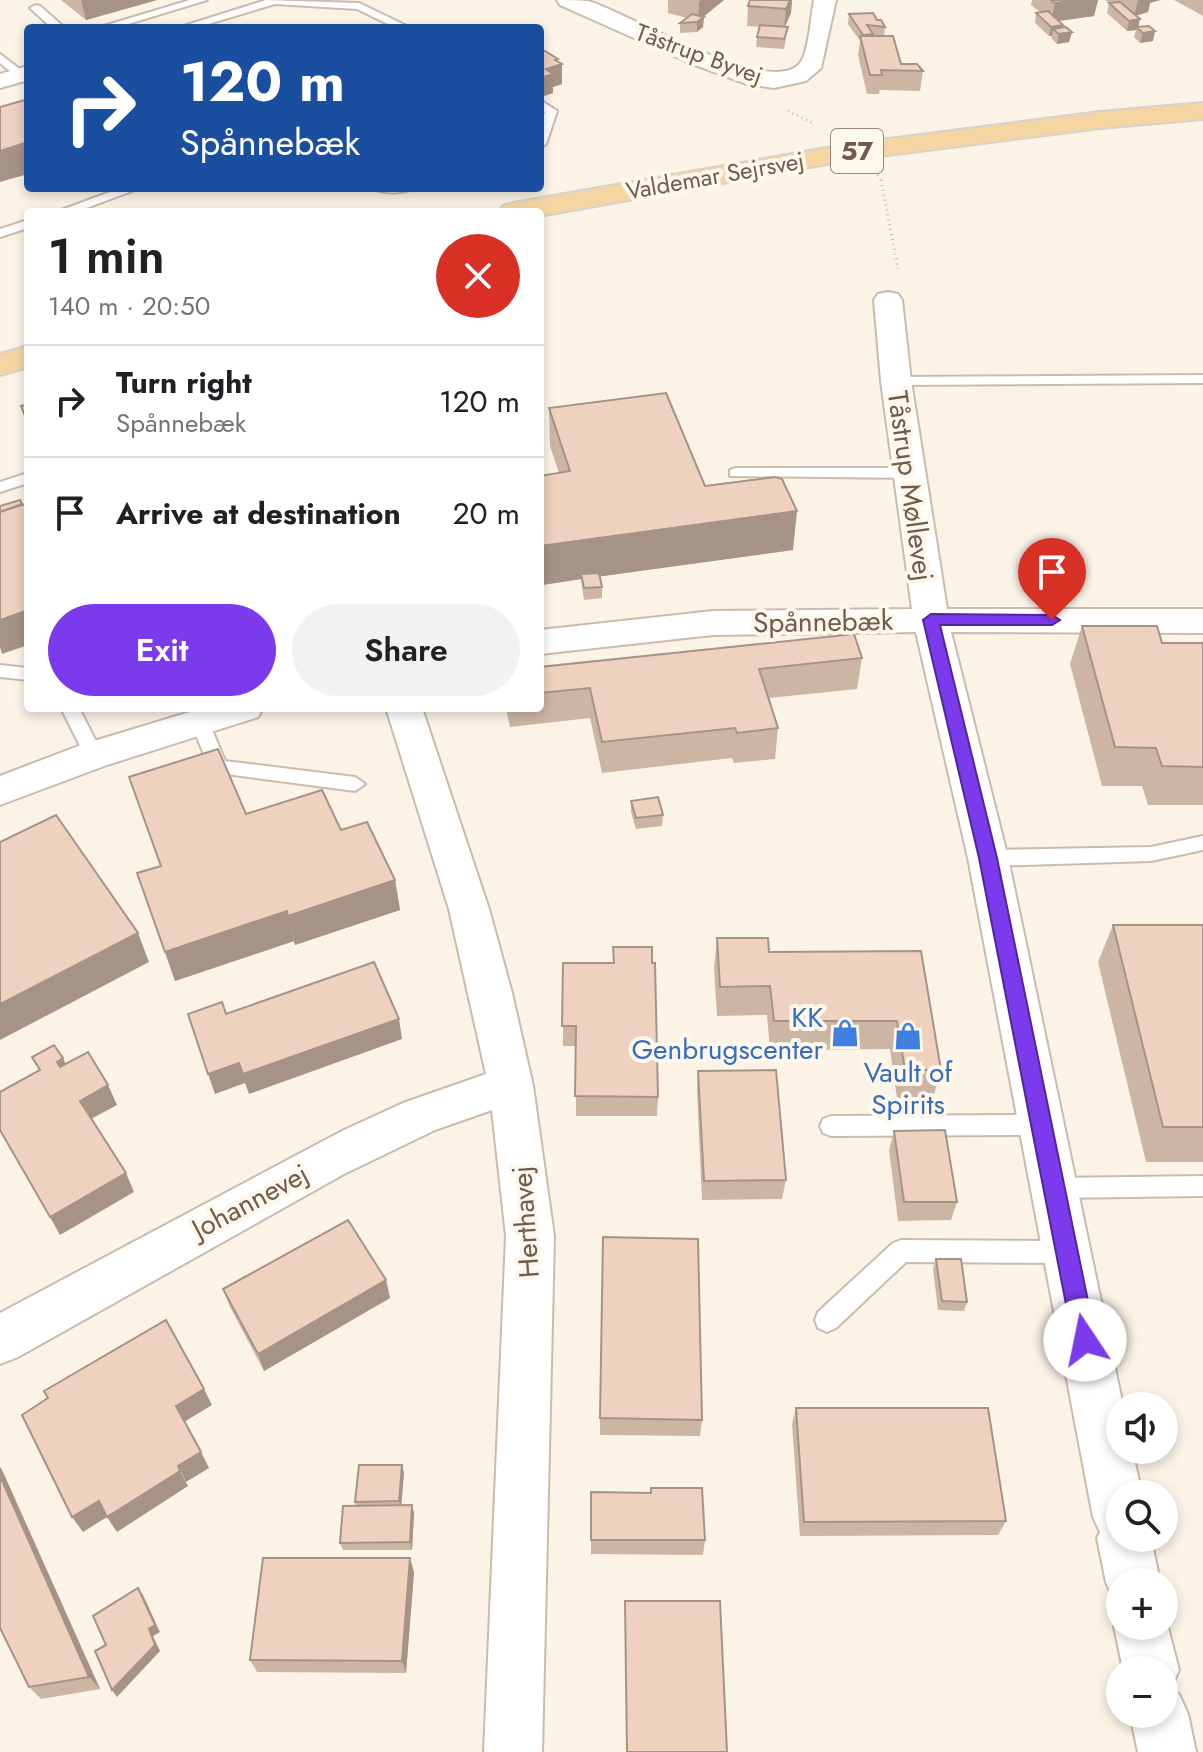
<!DOCTYPE html>
<meta charset="utf-8">
<style>
body{margin:0;font-family:Jost,sans-serif;background:#f2f2f2;color:#202124;height:100vh;display:flex;flex-direction:column;font-size:30px;white-space:nowrap}
*{box-sizing:border-box;margin:0}
p{font-size:26px;color:#757577}
.icon{flex:none;width:44px;height:44px;fill:none;stroke:currentColor;stroke-width:2;stroke-linecap:round;stroke-linejoin:round}
.map{position:relative;flex:1;overflow:hidden}
.panel{position:absolute;left:24px;top:208px;width:520px;height:504px;display:flex;flex-direction:column;background:#fff;border-radius:8px;box-shadow:0 4px 12px #0003}
.panel>*{flex:none}
.banner{position:absolute;left:24px;top:24px;width:520px;height:168px;border-radius:8px;box-shadow:0 4px 12px #0003;background:#1a4fa0;color:#fff;overflow:hidden}
.tools{position:absolute;left:1106px;top:1392px;display:grid;gap:16px}
.tools a{display:grid;place-items:center;width:72px;height:72px;border-radius:50%;background:#fff;box-shadow:0 4px 12px #0003;font-size:40px}
.pin{position:absolute;display:grid;place-items:center;width:68px;height:68px;color:#fff;margin:-82px -34px;border-radius:50% 50% 50% 0;rotate:-45deg;box-shadow:0 0 8px #0007}
.pin .icon{rotate:45deg}
.me{position:absolute;width:88px;margin:-44px;rotate:349deg;stroke-linejoin:round;filter:drop-shadow(0 0 6px #0008)}
.turn{display:flex;align-items:center;gap:28px;height:168px;padding:0 24px;font-size:36px}
.turn .icon{width:104px;height:104px;stroke-width:2.5}
.turn b{display:block;font-size:56px;line-height:68px}
.round{display:grid;place-items:center;flex:none;width:84px;height:84px;border-radius:42px;background:#f2f2f2}
.headline{display:flex;align-items:center;justify-content:space-between;height:136px;padding:0 24px}
h1{font-size:48px;font-weight:600;line-height:60px}
.primary-button{display:flex;gap:16px;margin-top:auto;padding:16px 24px}
.primary-button a{flex:1;height:92px;border-radius:48px;background:#7c3aed;color:#fff;font-size:32px;font-weight:600;line-height:92px;text-align:center}
.primary-button a+a{background:#f2f2f2;color:#202124}
ul{padding:0;list-style:none}
li{display:flex;align-items:center;gap:24px;height:112px;padding:0 24px;border-top:2px solid #e0e0e0}
li div{flex:1}
li b{display:block;font-size:30px}
li em{font-style:normal}
.map>svg:first-child{display:block}
.lines{fill:none;stroke-linecap:round;stroke-linejoin:round}
.lane-casing{stroke:#ccbaad;stroke-width:4}
.street-casing{stroke:#ccbaad;stroke-width:4}
.primary-casing{stroke:#d8d1cd;stroke-width:4}
.path{stroke:#d3b5a2;stroke-width:3;stroke-dasharray:1 4;stroke-linecap:butt}
.lane{fill:#fff;fill-rule:evenodd}
.street{fill:#fff;fill-rule:evenodd}
.primary{fill:#f5d6a3;fill-rule:evenodd}
.path-bridge{stroke:#d3b5a2;stroke-width:3;stroke-dasharray:1 4;stroke-linecap:butt}
.wall{fill:#cdb5a4}
.shaded-wall{fill:#a79386}
.building{fill:#eed2bf;stroke:#a79386;stroke-width:2}
.route{fill:#7c3aed;stroke:#51269a;stroke-width:2}
.labels{text-anchor:middle;stroke-width:8;stroke-linejoin:round;paint-order:stroke}
.far-street-label{font-size:24px;fill:#725a4c;stroke:#fef7ec}
.shield{fill:#fef7ec;stroke:#9c897c;stroke-width:2}
.shield-label{font-size:26px;font-weight:bold;fill:#725a4c}
.street-label{font-size:28px;fill:#725a4c;stroke:#fef7ec}
.shop-label{font-size:28px;fill:#366cbe;stroke:#fef7ec;text-anchor:end}
</style>
<div class="map">
<svg width="1203" height="1752" viewBox="0 0 1203 1752">
<rect width="100%" height="100%" fill="#fbf3e6"/>
<g class="lines">
<defs>
<g id="lane">
<path d="M190 0H207L115 28H97Z"/>
<path d="M266 0 359 3 411 28H396L357 9 275 4 195 28H177Z"/>
<path d="M36 5 40 6 65 28H52L30 8Z"/>
<path d="M0 54 25 73V77H17L0 63Z"/>
<path d="M540 100 557 111 546 144 540 148V126L545 112 540 109Z"/>
<path d="M121 188H140L76 212H56Z"/>
<path d="M373 188H413C405 194 381 194 373 188Z"/>
<path d="M28 220V228L0 237V229Z"/>
<path d="M1203 375V383L896 385 889 381 896 377Z"/>
<path d="M736 468H911L919 473 911 478 730 476V470Z"/>
<path d="M28 473V483L0 492V482Z"/>
<path d="M0 665 28 668V680L0 677Z"/>
<path d="M61 708H79L103 755 101 760H87Z"/>
<path d="M199 714 208 720 225 761 355 777 365 784 355 791 211 772 190 720Z"/>
<path d="M1203 836V850L1151 861 988 866 981 863 978 858 981 853 988 850 1151 847Z"/>
<path d="M1041 1115 1049 1118 1052 1125 1049 1132 1041 1135 831 1136 823 1133 820 1126 823 1119 831 1116Z"/>
<path d="M1203 1176V1196L1054 1198 1046 1195 1042 1188 1046 1181 1054 1178Z"/>
<path d="M901 1240 1067 1241 1075 1244 1079 1252 1075 1260 1067 1263 906 1262 836 1328 827 1332 818 1328 815 1320 818 1312 893 1243Z"/>
</g>
<g id="street">
<path d="M557 0C567 0 578 0 588 1 624 10 777 105 802 60 809 48 811 15 814 0H836L821 68 806 81 774 88 747 84 690 63 560 5Z"/>
<path d="M28 66V80L0 88V74Z"/>
<path d="M888 292 898 294 902 300 911 381 947 609H1203V633L951 632 1008 858 1123 1406H1120V1450H1132L1142 1494H1120V1538H1151L1160 1582H1120V1604L1114 1601 1106 1582 1097 1538 1100 1532 1093 1517 968 858 916 632 713 635 540 654V630L713 611 912 609 881 381 874 300 878 294Z"/>
<path d="M203 708H263L258 717 107 765 0 805V776L81 745Z"/>
<path d="M386 708H422L489 909 512 993 533 1086 554 1236 542 1752H484L506 1236 492 1110 435 1130 344 1174 18 1357 0 1364V1313L342 1131 403 1103 486 1074 449 909Z"/>
<path d="M1120 1612V1626H1164V1612L1179 1670 1170 1690 1179 1694 1188 1714 1196 1752H1138L1130 1714H1164V1670H1123L1114 1626Z"/>
</g>
<g id="primary">
<path d="M1203 103V119L1100 128 849 160 540 216V212H499L503 206 513 203 849 144 1100 112Z"/>
<path d="M28 346V367L0 375V354Z"/>
</g>
</defs>
<use href="#lane" class="lane-casing"/>
<use href="#street" class="street-casing"/>
<use href="#primary" class="primary-casing"/>
<g class="path">
<path d="M788 111 815 124"/>
<path d="M881 180 898 269"/>
</g>
<use href="#lane" class="lane"/>
<use href="#street" class="street"/>
<use href="#primary" class="primary"/>
<path class="path-bridge" d="M848 141 881 179"/>
</g>
<g class="wall">
<path d="M61 0H157L86 20Z"/>
<path d="M668 0H724L703 17V27L697 32 680 33V23L687 18 668 13Z"/>
<path d="M750 0H792L791 13 785 27H788L784 49 756 47 757 37 760 27 747 26 748 6Z"/>
<path d="M1032 0H1098L1094 16 1059 21 1063 27 1072 32 1069 42 1057 44 1051 38 1052 36H1049L1035 23 1036 13 1040 12 1031 5Z"/>
<path d="M1105 0H1160L1150 3 1148 12 1136 16 1138 27 1153 41 1140 43 1134 37 1136 30 1127 31 1107 13 1109 3H1110Z"/>
<path d="M1174 0H1203V16Z"/>
<path d="M849 14 877 20 885 27 884 36 901 64 923 71 920 91 880 90 879 94H867L858 55 860 41 848 24Z"/>
<path d="M540 48 558 62 562 84 553 87V93L544 96 540 94Z"/>
<path d="M549 408 705 486 793 550 600 576 602 587V598L584 600 581 579 542 585 540 579V476L559 473 550 446Z"/>
<path d="M1082 626 1162 643H1203V805H1148L1142 786H1102L1070 664Z"/>
<path d="M862 658 857 689 769 698 778 728 775 759 734 763 732 758 602 773 590 718 510 727 506 708H540V667Z"/>
<path d="M129 777 246 814 341 830 395 880 400 910 295 945 294 941 175 981 137 873 160 866Z"/>
<path d="M631 801 663 815 662 826 636 829 631 812Z"/>
<path d="M1113 925H1203V1162H1146L1098 962Z"/>
<path d="M717 938 769 952 921 951 941 1070 933 1098H897L890 1049 770 1050 767 1015 717 1016 714 968Z"/>
<path d="M563 963 658 1097 657 1116H576V1046H563Z"/>
<path d="M698 1071 786 1180 782 1199 702 1200 697 1091Z"/>
<path d="M894 1131 957 1202 951 1220 898 1221 889 1150Z"/>
<path d="M936 1259 967 1302 964 1311 938 1310 933 1269Z"/>
<path d="M386 1280 390 1298 264 1371 230 1307 223 1289Z"/>
<path d="M796 1408 1006 1521 998 1535 800 1536 792 1424Z"/>
<path d="M600 1418 702 1420 700 1436 600 1435Z"/>
<path d="M0 1467 2 1470 100 1689 41 1699 29 1687 0 1628Z"/>
<path d="M404 1473 401 1505H412L414 1513 412 1550H343L340 1543 356 1506 355 1502Z"/>
<path d="M591 1492 705 1540 703 1555 591 1554Z"/>
<path d="M414 1572 406 1673 257 1672 250 1660Z"/>
</g>
<g class="shaded-wall">
<path d="M81 0H157L86 20Z"/>
<path d="M701 0H724L698 21 699 2Z"/>
<path d="M790 0H792L791 13 784 28 786 9Z"/>
<path d="M1077 0H1098L1094 16 1051 22 1055 3Z"/>
<path d="M1138 0H1160L1150 3 1148 12 1134 16Z"/>
<path d="M704 17 703 27 697 32V22Z"/>
<path d="M1140 19 1138 29 1136 27V30L1127 31 1129 21Z"/>
<path d="M1063 25 1061 33 1072 32 1069 42 1057 44 1059 34 1053 29 1052 36H1049L1051 27Z"/>
<path d="M1155 31 1153 41 1140 43 1143 33Z"/>
<path d="M558 59V66L562 64V84L553 87V93L544 96V77L546 69 555 60Z"/>
<path d="M28 142V174L0 182V151Z"/>
<path d="M797 511 793 550 582 579 581 574V579L542 585 540 546Z"/>
<path d="M28 610V645L2 654 0 647V620Z"/>
<path d="M395 880 400 910 295 945 288 916Z"/>
<path d="M287 911 294 941 175 981 165 952Z"/>
<path d="M138 933 149 962 0 1040V1004Z"/>
<path d="M399 1019 402 1039 249 1094 245 1083 215 1094 208 1074 239 1063Z"/>
<path d="M63 1058 72 1078 66 1082 57 1062Z"/>
<path d="M108 1085 117 1105 89 1120 80 1101Z"/>
<path d="M126 1173 134 1192 60 1235 50 1217Z"/>
<path d="M386 1280 390 1298 264 1371 258 1354Z"/>
<path d="M204 1389 212 1405 184 1422 176 1406Z"/>
<path d="M201 1452 209 1468 186 1482 178 1466Z"/>
<path d="M402 1465 404 1473 401 1509 399 1501Z"/>
<path d="M0 1467 2 1470 100 1689 89 1677 0 1476Z"/>
<path d="M180 1471 188 1486 117 1532 107 1517 83 1532 72 1517 99 1501Z"/>
<path d="M412 1505 414 1513 412 1550 410 1542Z"/>
<path d="M410 1558 414 1572 406 1673 402 1661Z"/>
<path d="M138 1588 143 1595 160 1632 153 1636 160 1651 117 1697 112 1690 149 1629Z"/>
</g>
<g class="building">
<path d="M750 0H790L786 9 748 6Z"/>
<path d="M1051 0H1077L1055 3Z"/>
<path d="M1120 2 1140 19 1129 21 1109 3Z"/>
<path d="M1048 11 1063 25 1051 27 1036 13Z"/>
<path d="M873 13 877 20H881L885 27 867 25 873 34 863 35 849 14Z"/>
<path d="M692 14 704 17 697 22 680 23Z"/>
<path d="M760 25 788 27 784 39 757 37Z"/>
<path d="M1149 26 1155 31 1143 33 1136 27Z"/>
<path d="M1066 27 1072 32 1059 34 1053 29Z"/>
<path d="M860 36H893L901 64H917L923 71 881 70 882 75H870Z"/>
<path d="M540 48 558 59 555 60 562 64 546 69 553 74 544 77 540 74Z"/>
<path d="M28 99V142L0 151V107Z"/>
<path d="M666 393 705 486 775 477 782 479 797 511 540 546V476L570 471 549 408Z"/>
<path d="M28 404V423L21 406Z"/>
<path d="M20 500 22 504 0 512V506Z"/>
<path d="M28 503V610L0 620V512Z"/>
<path d="M599 573 602 587 584 588 581 574Z"/>
<path d="M1082 626H1157L1162 643H1203V767L1162 766 1156 748 1115 747Z"/>
<path d="M854 634 862 658 759 669 778 728 737 733 735 728 602 742 590 688 540 693V667Z"/>
<path d="M218 749 246 814 322 790 341 830 367 822 395 880 288 916 287 911 165 952 137 873 161 866 129 777Z"/>
<path d="M658 797 663 815 636 818 631 801Z"/>
<path d="M56 815 138 933 0 1004V842Z"/>
<path d="M1113 925H1203V1127H1163Z"/>
<path d="M717 938H768L769 952 921 951 941 1070H905L897 1021H774L770 986 720 987Z"/>
<path d="M613 947H652V963H655L658 1097 575 1096 576 1026H562L563 963H614Z"/>
<path d="M374 962 399 1019 243 1074 239 1063 208 1074 188 1014 222 1002 226 1014Z"/>
<path d="M54 1045 63 1058 57 1062 60 1067 88 1052 108 1085 80 1101 126 1173 50 1217 0 1130V1092L40 1070 32 1057Z"/>
<path d="M776 1070 786 1180 704 1181 698 1071Z"/>
<path d="M945 1130 957 1202H904L894 1131Z"/>
<path d="M348 1220 386 1280 258 1354 223 1289Z"/>
<path d="M603 1237 698 1239 702 1420 600 1418Z"/>
<path d="M936 1259H961L967 1302 942 1301Z"/>
<path d="M166 1320 204 1389 176 1406 201 1452 178 1466 180 1471 107 1517 99 1501 72 1517 22 1415 48 1398 44 1391Z"/>
<path d="M796 1408H988L1006 1521 804 1522Z"/>
<path d="M359 1465H402L399 1501 355 1502Z"/>
<path d="M0 1476 89 1677 29 1687 0 1628Z"/>
<path d="M651 1488H702L705 1540H591V1492L651 1493Z"/>
<path d="M412 1505 410 1542 340 1543 343 1506Z"/>
<path d="M263 1558H410L402 1661 250 1660Z"/>
<path d="M138 1588 155 1625 149 1629 155 1645 112 1690 95 1651 106 1645 93 1616Z"/>
<path d="M625 1601H720L727 1752H627Z"/>
</g>
<path class="route" d="M931 614 1052 615 1060 620 1052 625H940L997 858 1096 1340 1093 1348 1085 1351 1077 1348 1073 1340 979 858 923 620Z"/>
<defs>
<symbol id="shop-bare" viewBox="-9 -9 18 18"><path d="M-5-2.5h2.3a2.7 3.5 0 0 1 5.4 0H5L5.5 6h-11ZM-1.5-2.5h3a1.5 2.3 0 0 0-3 0Z" fill="#3f7fe0" stroke="#fef7ec" stroke-width="2.5" paint-order="stroke"/></symbol>
</defs>
<g fill-rule="evenodd">
<use href="#shop-bare" x="825" y="1013" width="40" height="40"/>
<use href="#shop-bare" x="888" y="1016" width="40" height="40"/>
</g>
<g class="labels">
<g class="far-street-label">
<text transform="translate(699 54) rotate(20)" y="8">Tåstrup Byvej</text>
<text transform="translate(715 176) rotate(-10)" y="8">Valdemar Sejrsvej</text>
</g>
<rect class="shield" x="831" y="129" width="52" height="44" rx="6"/>
<g class="shield-label">
<text x="857" y="160">57</text>
</g>
<g class="street-label">
<text transform="translate(911 486) rotate(82)" y="10">Tåstrup Møllevej</text>
<text transform="translate(823 621) rotate(-1)" y="10">Spånnebæk</text>
<text transform="translate(250 1201) rotate(-28)" y="10">Johannevej</text>
<text transform="translate(525 1222) rotate(-94)" y="10">Herthavej</text>
</g>
<g class="shop-label">
<text x="823" y="1027">KK<tspan x="823" dy="32">Genbrugscenter</tspan></text>
<text x="908" y="1082" text-anchor="middle">Vault of<tspan x="908" dy="32">Spirits</tspan></text>
</g>
</g>
</svg>
<div class="tools">
<a><svg class="icon" aria-label="sound" viewBox="0 0 24 24"><path d="M4 9h4l5-4v14l-5-4H4zM17 9q2 3 0 6"/></svg></a>
<a><svg class="icon" aria-label="search" viewBox="0 0 24 24"><circle cx="10" cy="10" r="6"/><path d="M15 15l6 6"/></svg></a>
<a>+</a>
<a>−</a>
</div>
<div class="pin" style="left:1052px;top:620px;background:#d93025"><svg class="icon" aria-label="arrive" viewBox="0 0 24 24"><path d="M6 21V4h12l-3 4 3 4H6"/></svg></div>
<svg class="me" style="left:1085px;top:1340px" viewBox="-20 -20 40 40"><circle r="19" fill="#fff"/><path d="M0-13L10 11 0 6-10 11z" fill="#7c3aed"/></svg>
<div class="banner">
<div class="turn"><svg class="icon" aria-label="right" viewBox="0 0 24 24"><path d="M7 20v-9h11M14 6l5 5-5 5"/></svg><div><b>120 m</b>Spånnebæk</div></div>
</div>
<section class="panel">
<div class="headline"><div><h1>1 min</h1><p>140 m · 20:50</p></div><a class="round" style="background:#d93025;color:#fff"><svg class="icon" aria-label="close" viewBox="0 0 24 24"><path d="M6 6l12 12M18 6L6 18"/></svg></a></div>
<ul>
<li><svg class="icon" aria-label="right" viewBox="0 0 24 24"><path d="M7 20v-9h11M14 6l5 5-5 5"/></svg><div><b>Turn right</b><p>Spånnebæk</p></div><em>120 m</em></li>
<li><svg class="icon" aria-label="arrive" viewBox="0 0 24 24"><path d="M6 21V4h12l-3 4 3 4H6"/></svg><div><b>Arrive at destination</b></div><em>20 m</em></li>
</ul>
<div class="primary-button"><a>Exit</a><a>Share</a></div>
</section>
</div>
